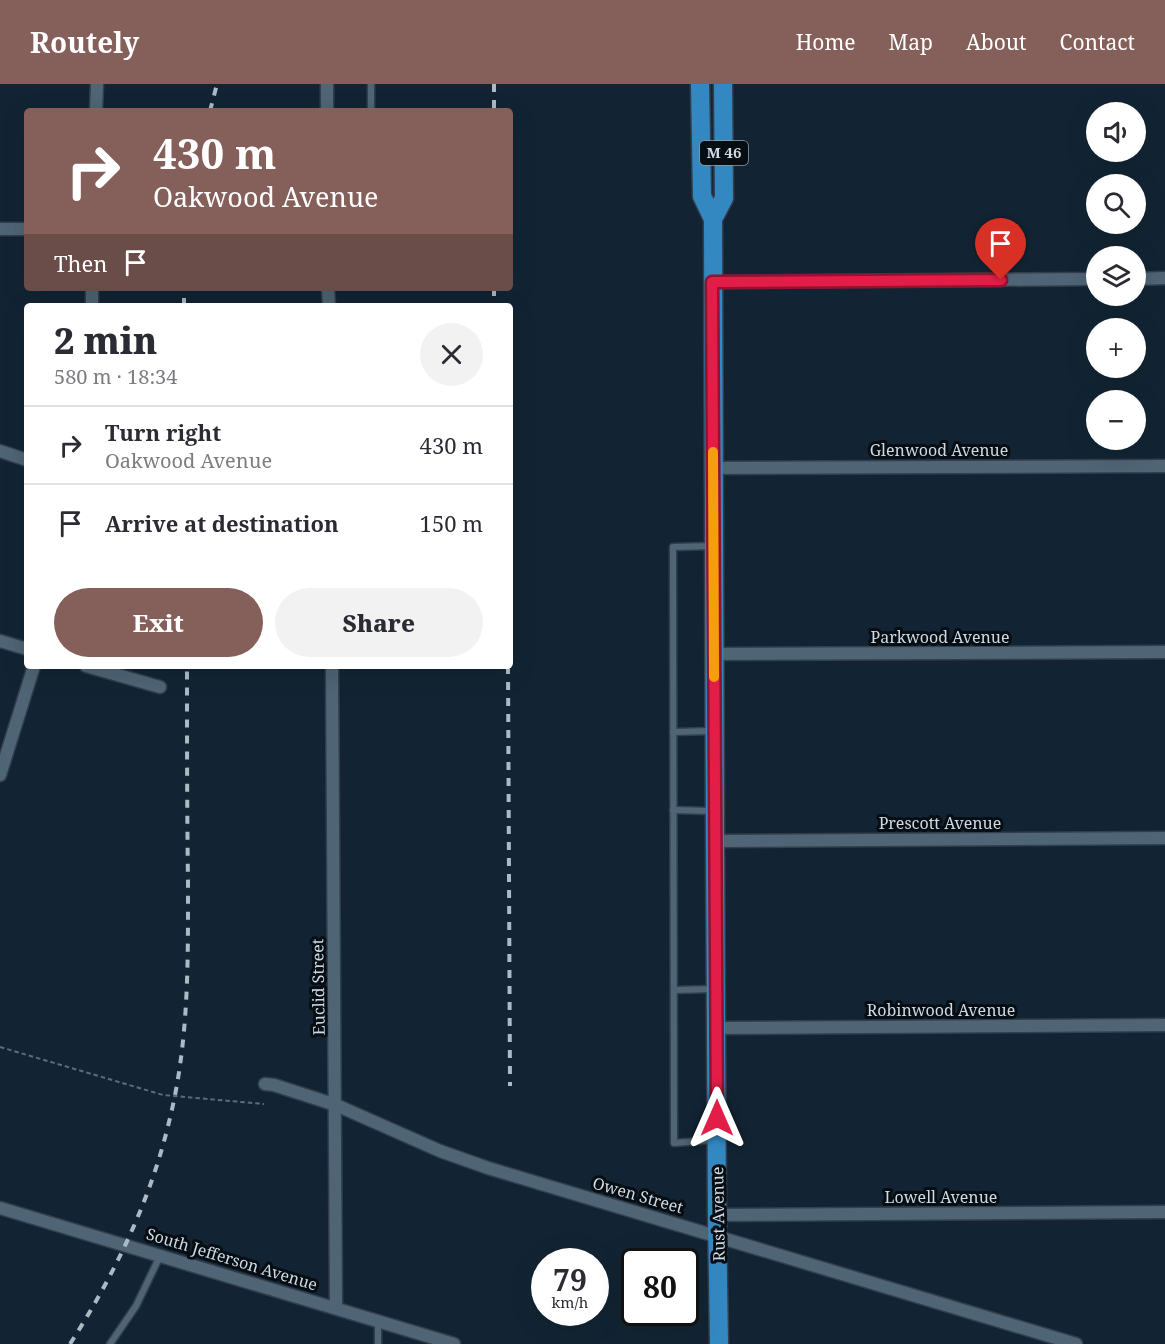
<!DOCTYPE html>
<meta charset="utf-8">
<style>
body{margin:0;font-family:"Noto Serif",serif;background:#f2f2f3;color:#2b2b33;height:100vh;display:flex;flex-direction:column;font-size:22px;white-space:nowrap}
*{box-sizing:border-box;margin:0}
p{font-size:20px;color:#7c7c81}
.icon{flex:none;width:33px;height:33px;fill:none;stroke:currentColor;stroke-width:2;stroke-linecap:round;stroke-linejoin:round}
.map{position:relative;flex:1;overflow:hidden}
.side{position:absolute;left:24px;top:219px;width:489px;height:366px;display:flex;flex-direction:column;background:#fff;border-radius:6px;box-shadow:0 6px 24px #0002}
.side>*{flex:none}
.top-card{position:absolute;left:24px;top:24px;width:489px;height:183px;border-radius:6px;box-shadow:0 6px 24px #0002;background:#855f5a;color:#fff;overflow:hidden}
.tools{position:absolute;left:1086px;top:18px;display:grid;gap:12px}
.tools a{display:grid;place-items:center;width:60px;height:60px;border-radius:50%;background:#fff;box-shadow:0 6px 24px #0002;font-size:30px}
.speed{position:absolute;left:531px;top:1164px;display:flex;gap:12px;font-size:30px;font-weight:700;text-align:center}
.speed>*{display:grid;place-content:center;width:78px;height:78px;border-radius:50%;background:#fff;box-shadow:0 6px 24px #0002;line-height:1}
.speed small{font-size:15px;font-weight:400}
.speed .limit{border:3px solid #111;border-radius:9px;background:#fff;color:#111}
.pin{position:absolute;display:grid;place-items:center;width:51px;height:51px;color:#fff;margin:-62px -26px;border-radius:50% 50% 50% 0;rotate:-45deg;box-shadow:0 0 6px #0007}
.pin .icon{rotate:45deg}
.me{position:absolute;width:66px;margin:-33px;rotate:0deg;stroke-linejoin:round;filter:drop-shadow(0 0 4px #0008)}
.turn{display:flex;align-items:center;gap:21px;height:126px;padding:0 30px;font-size:27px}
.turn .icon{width:78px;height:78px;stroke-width:2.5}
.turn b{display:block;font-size:42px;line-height:51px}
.then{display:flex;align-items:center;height:57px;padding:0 30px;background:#0003;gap:12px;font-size:22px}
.round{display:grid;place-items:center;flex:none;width:63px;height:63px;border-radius:32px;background:#f2f2f3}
.overview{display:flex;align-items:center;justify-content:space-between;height:102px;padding:0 30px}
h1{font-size:36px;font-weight:800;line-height:45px}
.button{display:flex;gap:12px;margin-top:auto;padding:12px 30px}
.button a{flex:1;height:69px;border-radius:36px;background:#855f5a;color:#fff;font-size:24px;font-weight:800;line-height:69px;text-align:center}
.button a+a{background:#f2f2f3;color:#2b2b33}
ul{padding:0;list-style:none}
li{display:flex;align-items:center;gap:18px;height:78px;padding:0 30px;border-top:2px solid #e1e1e2}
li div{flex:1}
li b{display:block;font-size:22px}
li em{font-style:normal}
header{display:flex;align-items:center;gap:36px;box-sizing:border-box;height:84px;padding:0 30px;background:#855f5a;color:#fff}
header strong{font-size:28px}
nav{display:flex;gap:33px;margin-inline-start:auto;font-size:21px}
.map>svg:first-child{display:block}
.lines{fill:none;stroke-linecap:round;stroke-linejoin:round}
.service-casing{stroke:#313e4b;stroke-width:9}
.minor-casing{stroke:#313e4b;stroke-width:15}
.trunk-casing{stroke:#313e4b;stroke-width:21}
.path{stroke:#5d6c79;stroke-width:2;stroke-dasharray:4.5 3;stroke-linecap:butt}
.service{stroke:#4f6475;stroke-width:6}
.minor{stroke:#4f6475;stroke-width:12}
.trunk{stroke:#3488c2;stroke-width:18}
.rail{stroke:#adbac5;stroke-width:4;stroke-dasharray:8 8;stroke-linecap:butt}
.route-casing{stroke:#92132f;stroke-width:15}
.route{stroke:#e11d48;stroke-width:10}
.slow{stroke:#f59e0b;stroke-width:10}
.labels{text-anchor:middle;stroke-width:6;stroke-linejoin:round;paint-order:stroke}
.shield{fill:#060d13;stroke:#929ca5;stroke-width:1.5}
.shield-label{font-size:15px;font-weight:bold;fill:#cedae4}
.street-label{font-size:16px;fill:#cedae4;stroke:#060d13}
</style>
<header>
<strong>Routely</strong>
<nav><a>Home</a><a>Map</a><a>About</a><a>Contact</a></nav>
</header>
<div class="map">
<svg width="1165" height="1260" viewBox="0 0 1165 1260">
<rect width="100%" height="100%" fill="#122433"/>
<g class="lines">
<defs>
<g id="service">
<path d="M371 0V27"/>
<path d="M711 462 673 463 674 1059 713 1056"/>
<path d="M673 648 712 647"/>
<path d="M673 726 712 727"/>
<path d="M674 906 715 905"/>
<path d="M110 1260 136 1222 160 1172"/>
<path d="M378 1260V1237"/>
</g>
<g id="minor">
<path d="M327 0V27"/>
<path d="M96 27 97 0"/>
<path d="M0 145H27"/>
<path d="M1136 195 1165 194"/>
<path d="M712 198 1096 195"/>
<path d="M328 204 329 222"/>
<path d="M92 222V204"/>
<path d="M0 367 27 376"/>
<path d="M713 384 1165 382"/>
<path d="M0 557 27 565"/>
<path d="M714 570 1165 568"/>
<path d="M86 582 160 603"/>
<path d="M332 582 336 1224"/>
<path d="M0 691 34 582"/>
<path d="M715 757 1165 754"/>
<path d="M716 944 1165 941"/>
<path d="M265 1000 274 1001 336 1021 440 1067 488 1084 1076 1260"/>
<path d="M0 1124 454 1260"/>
<path d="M717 1131 1165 1128"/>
</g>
<g id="trunk">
<path d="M700 0 702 112 713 135 715 757 717 1131 719 1260"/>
<path d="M713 135 724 114 723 0"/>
</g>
</defs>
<use href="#service" class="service-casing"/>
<use href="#minor" class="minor-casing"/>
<use href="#trunk" class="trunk-casing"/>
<path class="path" d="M0 963 163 1011 264 1020"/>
<use href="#service" class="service"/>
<use href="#minor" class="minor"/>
<use href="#trunk" class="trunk"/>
<g class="rail">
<path d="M494 0V27"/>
<path d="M210 27 217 0"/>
<path d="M494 204V222"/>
<path d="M184 222V204"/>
<path d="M508 582 510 1002"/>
<path d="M70 1260C113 1193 149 1120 168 1042 189 961 188 882 188 799 187 727 187 654 187 582"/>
</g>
</g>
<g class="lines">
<defs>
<path id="route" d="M717 1034 712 198 1001 196"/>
</defs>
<use href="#route" class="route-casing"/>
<use href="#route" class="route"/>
<path class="slow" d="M713 368 714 593"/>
</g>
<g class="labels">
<rect class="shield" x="700" y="57" width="48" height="24" rx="4.5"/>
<g class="shield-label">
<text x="724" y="74">M 46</text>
</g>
<g class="street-label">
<text x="939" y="372">Glenwood Avenue</text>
<text x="940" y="559">Parkwood Avenue</text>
<text x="940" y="745">Prescott Avenue</text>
<text transform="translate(318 903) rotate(-91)" y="6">Euclid Street</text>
<text x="941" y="932">Robinwood Avenue</text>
<text transform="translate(638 1111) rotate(16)" y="6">Owen Street</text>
<text x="941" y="1119">Lowell Avenue</text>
<text transform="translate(718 1130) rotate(-91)" y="6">Rust Avenue</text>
<text transform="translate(232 1175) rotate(17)" y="6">South Jefferson Avenue</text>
</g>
</g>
</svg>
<div class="tools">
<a><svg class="icon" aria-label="sound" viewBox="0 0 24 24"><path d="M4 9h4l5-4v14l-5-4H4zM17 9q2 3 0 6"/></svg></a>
<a><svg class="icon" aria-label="search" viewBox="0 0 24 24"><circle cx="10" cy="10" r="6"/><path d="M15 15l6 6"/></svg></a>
<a><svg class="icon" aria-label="layers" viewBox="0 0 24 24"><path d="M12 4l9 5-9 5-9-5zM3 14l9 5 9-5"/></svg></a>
<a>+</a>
<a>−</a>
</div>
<div class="speed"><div>79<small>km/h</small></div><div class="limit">80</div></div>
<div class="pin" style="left:1001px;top:196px;background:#d93025"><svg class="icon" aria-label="arrive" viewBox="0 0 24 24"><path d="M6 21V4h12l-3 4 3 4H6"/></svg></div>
<svg class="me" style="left:717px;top:1034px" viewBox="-20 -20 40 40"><path d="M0-17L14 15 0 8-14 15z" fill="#e11d48" stroke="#fff" stroke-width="4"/></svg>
<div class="top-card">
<div class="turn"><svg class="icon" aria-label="right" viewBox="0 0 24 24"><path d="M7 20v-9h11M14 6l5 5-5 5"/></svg><div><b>430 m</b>Oakwood Avenue</div></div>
<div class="then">Then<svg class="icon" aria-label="arrive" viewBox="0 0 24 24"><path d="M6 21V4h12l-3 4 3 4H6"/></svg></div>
</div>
<section class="side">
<div class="overview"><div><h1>2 min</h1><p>580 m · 18:34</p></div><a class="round"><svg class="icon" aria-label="close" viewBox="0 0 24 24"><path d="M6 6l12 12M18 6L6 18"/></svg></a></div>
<ul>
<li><svg class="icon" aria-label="right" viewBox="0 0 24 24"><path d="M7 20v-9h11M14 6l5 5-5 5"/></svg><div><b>Turn right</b><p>Oakwood Avenue</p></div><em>430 m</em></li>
<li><svg class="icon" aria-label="arrive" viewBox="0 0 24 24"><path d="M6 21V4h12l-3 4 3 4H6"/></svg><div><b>Arrive at destination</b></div><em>150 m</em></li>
</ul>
<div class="button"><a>Exit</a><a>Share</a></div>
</section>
</div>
